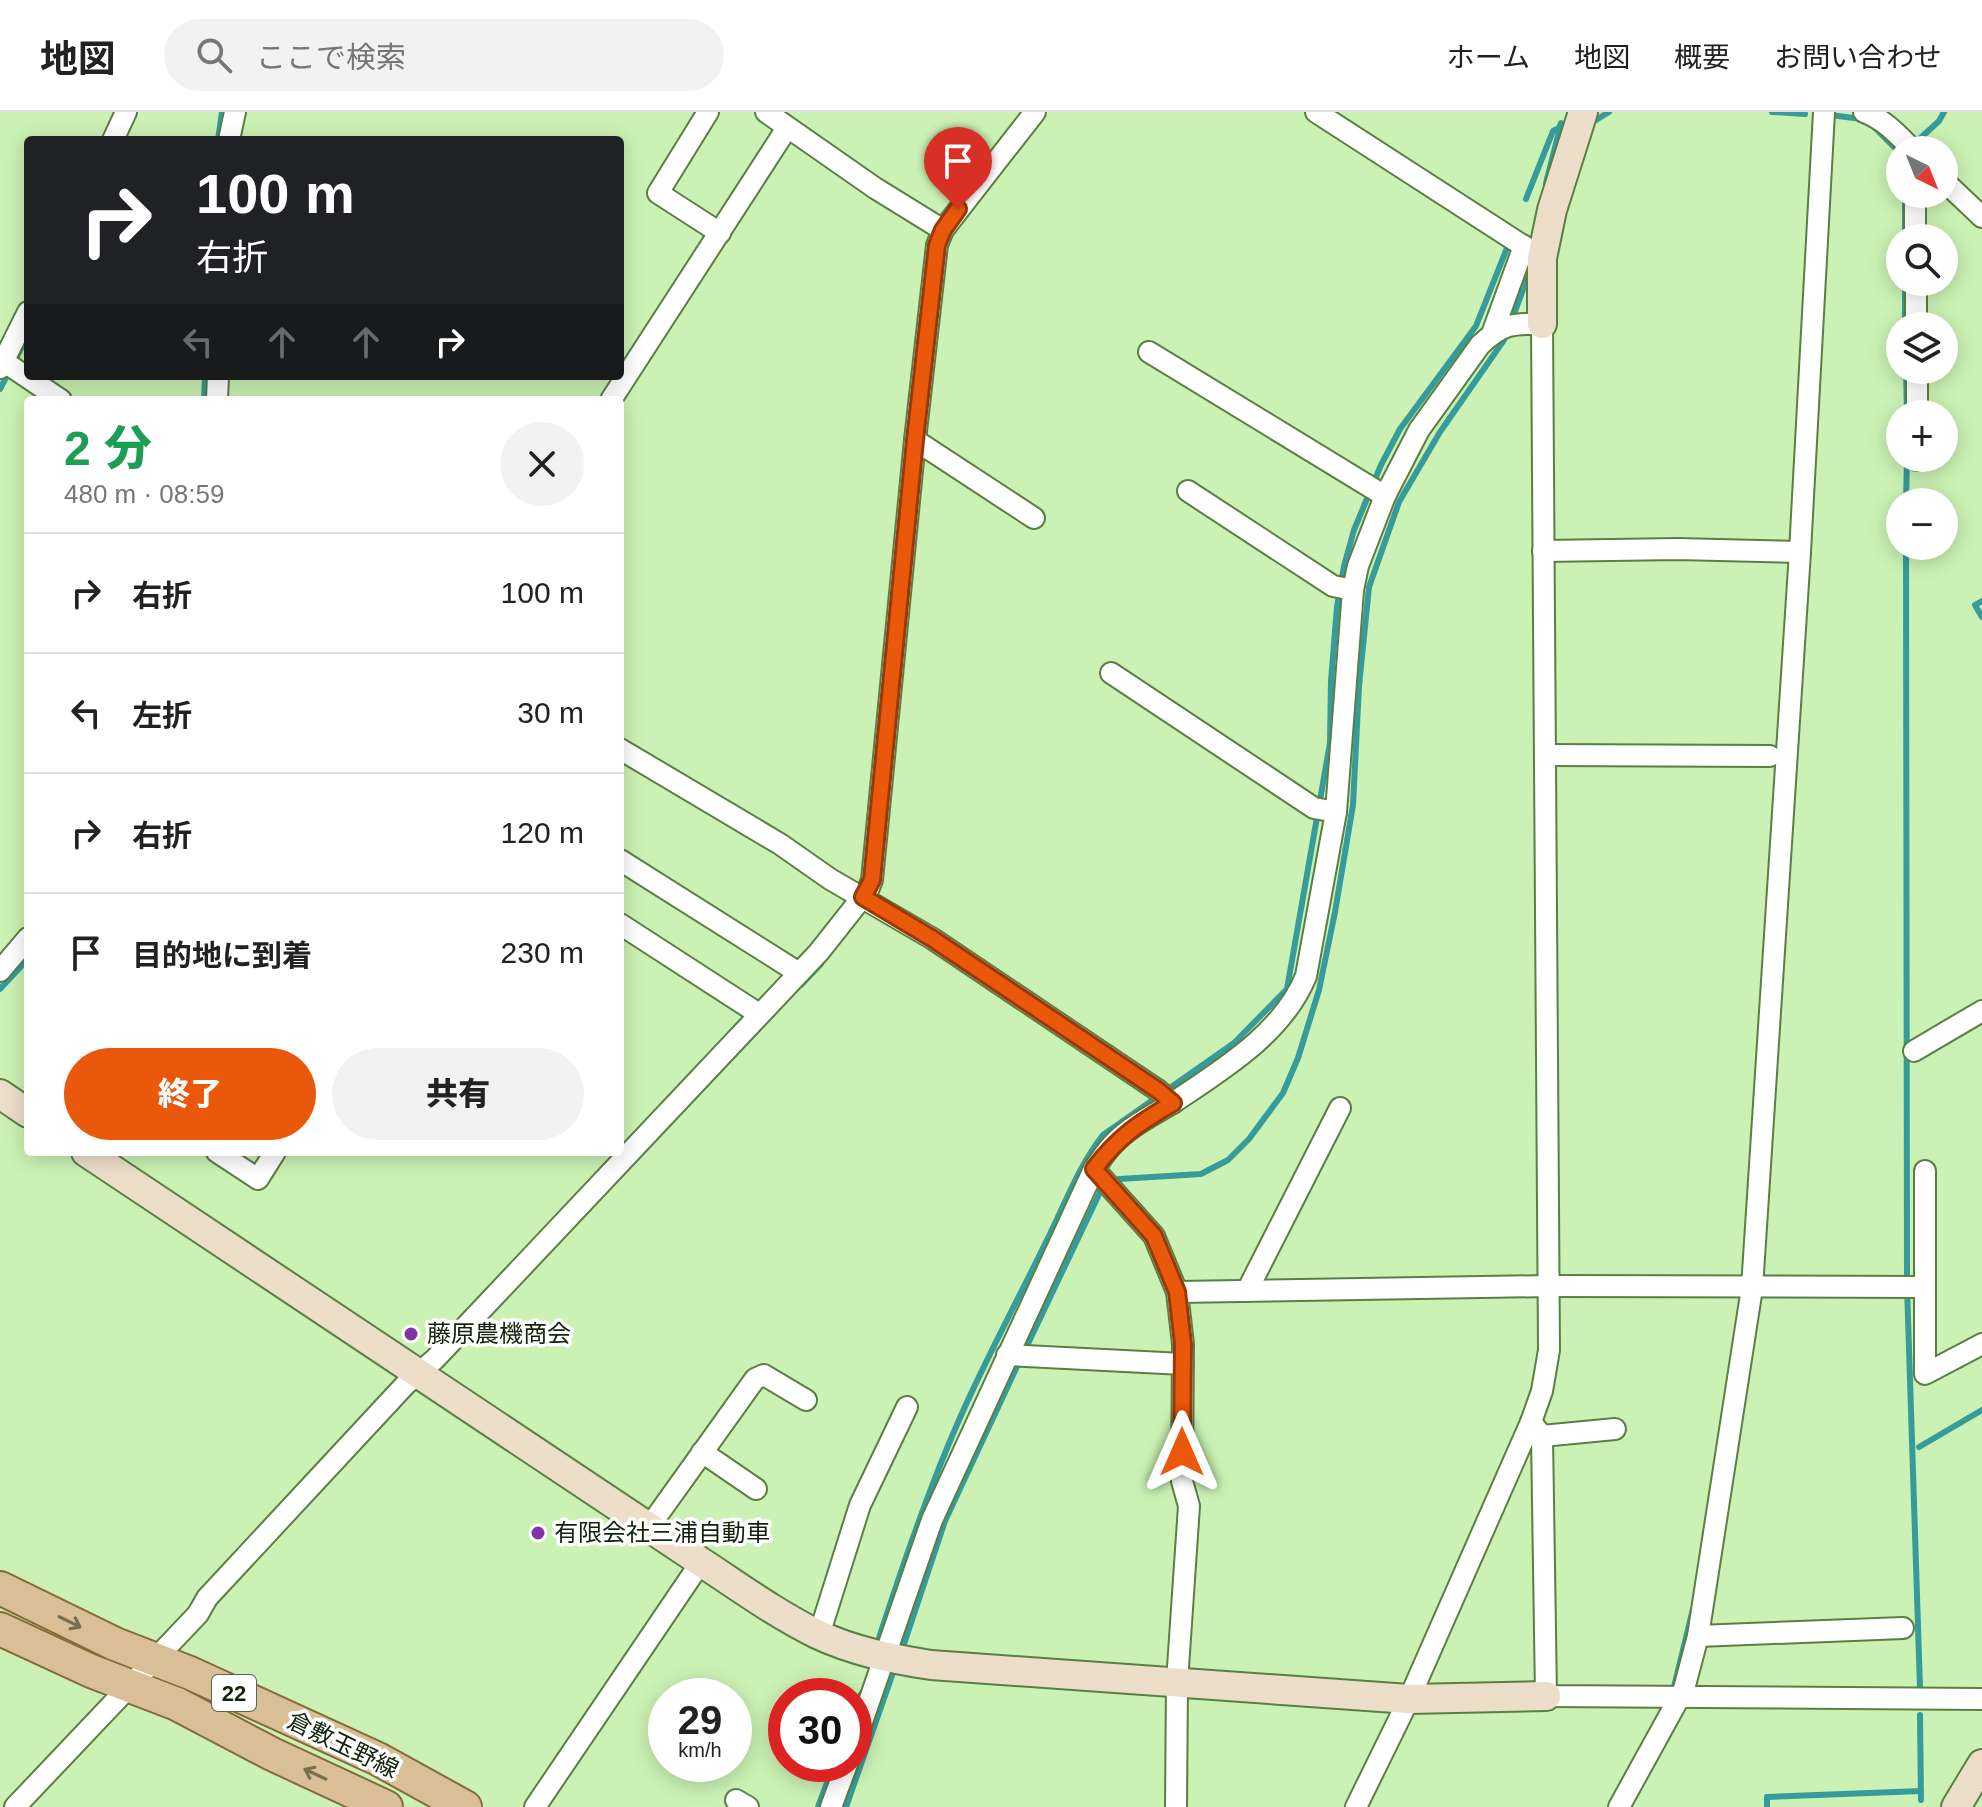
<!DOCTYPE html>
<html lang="ja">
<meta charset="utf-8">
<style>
body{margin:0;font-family:Helvetica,"Noto Sans JP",sans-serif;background:#f2f2f2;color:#222;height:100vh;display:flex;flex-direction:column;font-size:30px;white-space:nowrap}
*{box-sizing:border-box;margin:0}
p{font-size:26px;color:#767676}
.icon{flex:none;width:44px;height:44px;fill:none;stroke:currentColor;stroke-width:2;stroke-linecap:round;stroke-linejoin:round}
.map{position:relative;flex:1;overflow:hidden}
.side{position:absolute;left:24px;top:284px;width:600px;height:760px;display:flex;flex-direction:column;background:#fff;border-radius:8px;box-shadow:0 4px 20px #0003}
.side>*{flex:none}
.hud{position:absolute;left:24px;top:24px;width:600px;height:244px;border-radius:8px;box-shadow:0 4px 20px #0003;background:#202124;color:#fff;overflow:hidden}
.needle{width:52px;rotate:137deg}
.controls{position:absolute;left:1886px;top:24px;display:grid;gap:16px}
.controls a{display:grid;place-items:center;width:72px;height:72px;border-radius:50%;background:#fff;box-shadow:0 4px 20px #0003;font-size:40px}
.speed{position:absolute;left:648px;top:1566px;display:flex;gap:16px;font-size:40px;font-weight:700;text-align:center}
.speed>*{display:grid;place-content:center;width:104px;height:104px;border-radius:50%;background:#fff;box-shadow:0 4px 20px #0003;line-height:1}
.speed small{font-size:20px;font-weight:400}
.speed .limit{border:12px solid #d22;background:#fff;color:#111}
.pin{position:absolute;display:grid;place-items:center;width:68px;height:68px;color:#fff;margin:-82px -34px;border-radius:50% 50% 50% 0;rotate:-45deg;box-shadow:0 0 8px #0007}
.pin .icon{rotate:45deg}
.me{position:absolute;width:88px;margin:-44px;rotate:0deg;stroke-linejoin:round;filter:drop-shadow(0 0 6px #0008)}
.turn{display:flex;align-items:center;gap:28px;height:168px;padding:0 40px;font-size:36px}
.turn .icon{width:104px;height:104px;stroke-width:2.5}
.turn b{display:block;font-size:56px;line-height:68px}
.lanes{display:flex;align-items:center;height:76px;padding:0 40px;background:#0003;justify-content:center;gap:40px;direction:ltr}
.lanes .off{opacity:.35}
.round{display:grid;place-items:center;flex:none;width:84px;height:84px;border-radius:42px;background:#f2f2f2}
.head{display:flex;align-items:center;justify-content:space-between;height:136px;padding:0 40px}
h1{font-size:48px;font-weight:800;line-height:60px;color:#1e9e55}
.cta{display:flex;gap:16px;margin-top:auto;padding:16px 40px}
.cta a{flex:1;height:92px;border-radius:48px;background:#ea580c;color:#fff;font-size:32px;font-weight:800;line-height:92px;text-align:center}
.cta a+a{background:#f2f2f2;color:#222}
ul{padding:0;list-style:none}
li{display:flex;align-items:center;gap:24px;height:120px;padding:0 40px;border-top:2px solid #e0e0e0}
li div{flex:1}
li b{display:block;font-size:30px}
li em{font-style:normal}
header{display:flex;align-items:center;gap:48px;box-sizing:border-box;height:112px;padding:0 40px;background:#fff;border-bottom:2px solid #e0e0e0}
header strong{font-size:38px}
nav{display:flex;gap:44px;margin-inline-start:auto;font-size:28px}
.search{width:560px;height:72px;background:#f2f2f2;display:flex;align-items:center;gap:20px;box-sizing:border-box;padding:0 28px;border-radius:44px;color:#767676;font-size:30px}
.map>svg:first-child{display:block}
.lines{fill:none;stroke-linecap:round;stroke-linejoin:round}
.stream{stroke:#359b9b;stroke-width:6}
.street-casing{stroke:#5b7e45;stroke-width:24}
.secondary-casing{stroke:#5b7e45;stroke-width:32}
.primary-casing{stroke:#856b37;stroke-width:36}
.street{stroke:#fff;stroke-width:20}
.secondary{stroke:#eddeca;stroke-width:28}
.primary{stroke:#dabe95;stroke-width:32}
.oneway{stroke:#767050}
.route-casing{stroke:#983908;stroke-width:20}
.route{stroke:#ea580c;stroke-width:14}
.poi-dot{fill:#8334a4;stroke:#fff;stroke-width:3}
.labels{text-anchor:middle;stroke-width:7;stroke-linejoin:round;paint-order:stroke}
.shield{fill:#fff;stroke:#5a6454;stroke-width:2}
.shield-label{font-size:22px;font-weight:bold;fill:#13220a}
.poi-label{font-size:24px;fill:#13220a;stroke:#fff;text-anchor:start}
.street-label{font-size:24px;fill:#13220a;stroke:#fff}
</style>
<header>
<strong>地図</strong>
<div class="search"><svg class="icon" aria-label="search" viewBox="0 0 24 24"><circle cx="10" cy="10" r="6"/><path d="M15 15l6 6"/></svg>ここで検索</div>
<nav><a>ホーム</a><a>地図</a><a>概要</a><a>お問い合わせ</a></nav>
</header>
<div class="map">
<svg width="1982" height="1695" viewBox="0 0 1982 1695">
<rect width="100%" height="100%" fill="#cbf2b4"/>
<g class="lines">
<g class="stream">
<path d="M1772 0 1805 2"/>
<path d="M1830 3 1862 7"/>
<path d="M1591 11 1609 0"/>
<path d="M1874 15 1900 41"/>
<path d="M218 28 222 0"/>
<path d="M1914 32 1939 9 1944 0"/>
<path d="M1546 71 1560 16"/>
<path d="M1905 82V122"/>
<path d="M1526 87 1553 19 1559 16 1561 11"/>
<path d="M1905 170V214"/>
<path d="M1514 202 1531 156"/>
<path d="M1906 258 1907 302"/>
<path d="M0 277 28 223"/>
<path d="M204 288 205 264"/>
<path d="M1906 390 1907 346"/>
<path d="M1906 434 1907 1175 1920 1576"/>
<path d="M1982 489 1975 493 1982 505"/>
<path d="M801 873 821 852"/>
<path d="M0 877 28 847"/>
<path d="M1025 1238 1102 1076 1119 1067 1201 1062 1228 1048 1249 1027 1283 981 1298 946 1319 878 1335 800 1353 693 1359 574 1369 475 1399 390 1440 320 1504 228"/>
<path d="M1919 1335 1982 1298"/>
<path d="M879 1526C902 1455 926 1384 956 1315 983 1252 1016 1192 1046 1130 1065 1093 1077 1056 1103 1023L1234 931 1287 877 1330 631 1331 569 1337 495 1344 454 1354 418 1381 353 1400 317 1476 214 1507 136"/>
<path d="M901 1541 945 1409 1020 1248"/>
<path d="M1674 1575 1693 1497"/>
<path d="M854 1601 861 1582"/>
<path d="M1920 1603 1921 1688"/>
<path d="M818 1695 834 1652"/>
<path d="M846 1695 895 1555"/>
<path d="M1767 1695V1685L1921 1679"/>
</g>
<defs>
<g id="street">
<path d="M708 0 658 81 720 121"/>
<path d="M766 0 875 76 943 118"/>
<path d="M1316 0 1542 146"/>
<path d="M1864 0C1885 8 1898 23 1913 38"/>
<path d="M113 28 126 0"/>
<path d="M229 28 235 0"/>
<path d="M1944 69 1982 105"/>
<path d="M1915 82V126"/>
<path d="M1916 170V214"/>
<path d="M1492 222 1524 134"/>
<path d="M1149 240 1385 384"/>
<path d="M0 247 61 288"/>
<path d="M0 256 28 200"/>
<path d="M1917 258V302"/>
<path d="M217 288 218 264"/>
<path d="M611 288 787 16"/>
<path d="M915 328 1034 406"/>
<path d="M1917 346V348"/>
<path d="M1188 379 1333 474 1353 478"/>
<path d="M1543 439 1678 437 1800 440"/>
<path d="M1111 561 1314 696 1336 700"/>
<path d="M620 637 780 732 830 767 933 827 1159 979 1173 991"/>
<path d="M1545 643 1770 644"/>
<path d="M620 748 799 861"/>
<path d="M620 812 759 902"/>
<path d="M0 859 28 826"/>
<path d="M1914 939 1982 899"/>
<path d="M217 1040 258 1067 275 1040"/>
<path d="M1094 1057 1154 1124 1177 1180 1183 1232 1182 1369 1189 1394 1177 1570 1176 1695"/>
<path d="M1925 1059V1262L1982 1232"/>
<path d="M1247 1179 1340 996"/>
<path d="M1177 1180 1548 1174 1924 1175"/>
<path d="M1007 1243 1183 1252"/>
<path d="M1531 1310 1542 1324 1546 1584 1982 1587"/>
<path d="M1542 1324 1615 1317"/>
<path d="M702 1340 756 1377"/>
<path d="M649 1415 755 1267 764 1263 806 1288"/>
<path d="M819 1523 860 1393 907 1295"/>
<path d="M1698 1524 1903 1516"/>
<path d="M854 1633 932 1408 1094 1057C1100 1049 1106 1039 1113 1032 1130 1014 1153 1003 1174 990 1223 957 1283 921 1306 864L1336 700 1353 478 1358 454 1385 384 1419 318 1480 233C1502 212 1512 211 1542 212L1549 1238 1542 1279 1531 1310 1409 1587 1356 1695"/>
<path d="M736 1688 748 1695"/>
<path d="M15 1695 198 1502 207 1486 405 1273 435 1247 819 840 868 778 872 768 915 328 937 133 943 118 1035 0"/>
<path d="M535 1695 701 1450"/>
<path d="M831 1695 847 1652"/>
<path d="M1619 1695 1684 1577 1698 1524 1752 1176 1800 440 1824 0"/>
</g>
<g id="secondary">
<path d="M1542 212V146L1552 98 1583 0"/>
<path d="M0 982 28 1001"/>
<path d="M86 1040 701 1450C738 1474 776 1502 817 1522 853 1539 892 1547 931 1553L1409 1587 1546 1584"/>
<path d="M1956 1695 1982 1652"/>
</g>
<g id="primary">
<path d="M0 1476 115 1532 190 1561 378 1647 465 1695"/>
<path d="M0 1517 91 1559 177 1592 272 1642 386 1695"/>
</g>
</defs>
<use href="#street" class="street-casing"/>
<use href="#secondary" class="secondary-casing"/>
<use href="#primary" class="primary-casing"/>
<use href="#street" class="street"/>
<use href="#secondary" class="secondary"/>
<use href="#primary" class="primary"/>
</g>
<defs><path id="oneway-shaft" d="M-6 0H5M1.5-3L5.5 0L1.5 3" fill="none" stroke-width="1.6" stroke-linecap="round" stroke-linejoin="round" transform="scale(2)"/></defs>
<g class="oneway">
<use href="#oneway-shaft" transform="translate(70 1510) rotate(26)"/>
<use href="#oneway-shaft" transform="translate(315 1662) rotate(-155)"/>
</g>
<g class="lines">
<defs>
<path id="route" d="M958 97 943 118 937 133 915 328 872 768 863 785 933 827 1159 979 1173 991C1139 1011 1118 1025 1094 1057L1154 1124 1177 1180 1183 1232 1182 1340"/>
</defs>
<use href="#route" class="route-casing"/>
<use href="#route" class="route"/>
</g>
<g class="poi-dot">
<circle cx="411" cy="1222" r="8"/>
<circle cx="538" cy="1421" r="8"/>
</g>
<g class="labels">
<rect class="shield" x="212" y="1563" width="44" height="36" rx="6"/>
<g class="shield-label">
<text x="234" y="1589">22</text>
</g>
<g class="poi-label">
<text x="427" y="1230">藤原農機商会</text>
<text x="554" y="1429">有限会社三浦自動車</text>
</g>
<g class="street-label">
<text transform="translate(343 1633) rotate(26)" y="8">倉敷玉野線</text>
</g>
</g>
</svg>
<div class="controls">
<a><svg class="needle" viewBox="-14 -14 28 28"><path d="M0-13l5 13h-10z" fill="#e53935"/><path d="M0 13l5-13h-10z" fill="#767676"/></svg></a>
<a><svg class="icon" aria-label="search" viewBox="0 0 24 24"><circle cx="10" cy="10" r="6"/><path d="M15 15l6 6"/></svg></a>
<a><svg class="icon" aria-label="layers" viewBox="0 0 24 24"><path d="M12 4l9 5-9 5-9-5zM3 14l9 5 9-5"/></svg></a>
<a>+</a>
<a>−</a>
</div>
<div class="speed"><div>29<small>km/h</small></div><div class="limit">30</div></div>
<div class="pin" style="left:958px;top:97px;background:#d93025"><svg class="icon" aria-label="arrive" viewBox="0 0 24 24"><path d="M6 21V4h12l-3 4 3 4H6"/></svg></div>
<svg class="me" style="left:1182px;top:1340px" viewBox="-20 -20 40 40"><path d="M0-17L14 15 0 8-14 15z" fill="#ea580c" stroke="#fff" stroke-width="4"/></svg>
<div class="hud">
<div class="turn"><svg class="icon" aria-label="right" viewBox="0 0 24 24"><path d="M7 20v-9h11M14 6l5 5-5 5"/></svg><div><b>100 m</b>右折</div></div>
<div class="lanes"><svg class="icon off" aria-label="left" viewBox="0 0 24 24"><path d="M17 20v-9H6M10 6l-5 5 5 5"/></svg><svg class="icon off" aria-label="ahead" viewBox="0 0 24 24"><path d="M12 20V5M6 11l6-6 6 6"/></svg><svg class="icon off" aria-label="ahead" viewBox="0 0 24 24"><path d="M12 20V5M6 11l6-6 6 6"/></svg><svg class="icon" aria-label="right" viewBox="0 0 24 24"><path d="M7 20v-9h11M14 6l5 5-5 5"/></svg></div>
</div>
<section class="side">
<div class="head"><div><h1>2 分</h1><p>480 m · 08:59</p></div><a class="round"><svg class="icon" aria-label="close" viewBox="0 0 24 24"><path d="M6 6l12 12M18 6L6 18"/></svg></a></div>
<ul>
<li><svg class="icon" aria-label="right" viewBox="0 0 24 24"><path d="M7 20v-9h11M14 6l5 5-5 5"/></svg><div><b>右折</b></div><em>100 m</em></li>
<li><svg class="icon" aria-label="left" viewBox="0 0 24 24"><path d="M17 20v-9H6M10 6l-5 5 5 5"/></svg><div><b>左折</b></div><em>30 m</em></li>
<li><svg class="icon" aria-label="right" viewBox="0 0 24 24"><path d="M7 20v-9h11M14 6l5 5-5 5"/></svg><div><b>右折</b></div><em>120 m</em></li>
<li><svg class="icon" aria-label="arrive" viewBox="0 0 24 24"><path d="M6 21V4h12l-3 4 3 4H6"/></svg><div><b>目的地に到着</b></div><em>230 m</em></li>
</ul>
<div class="cta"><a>終了</a><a>共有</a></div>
</section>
</div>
